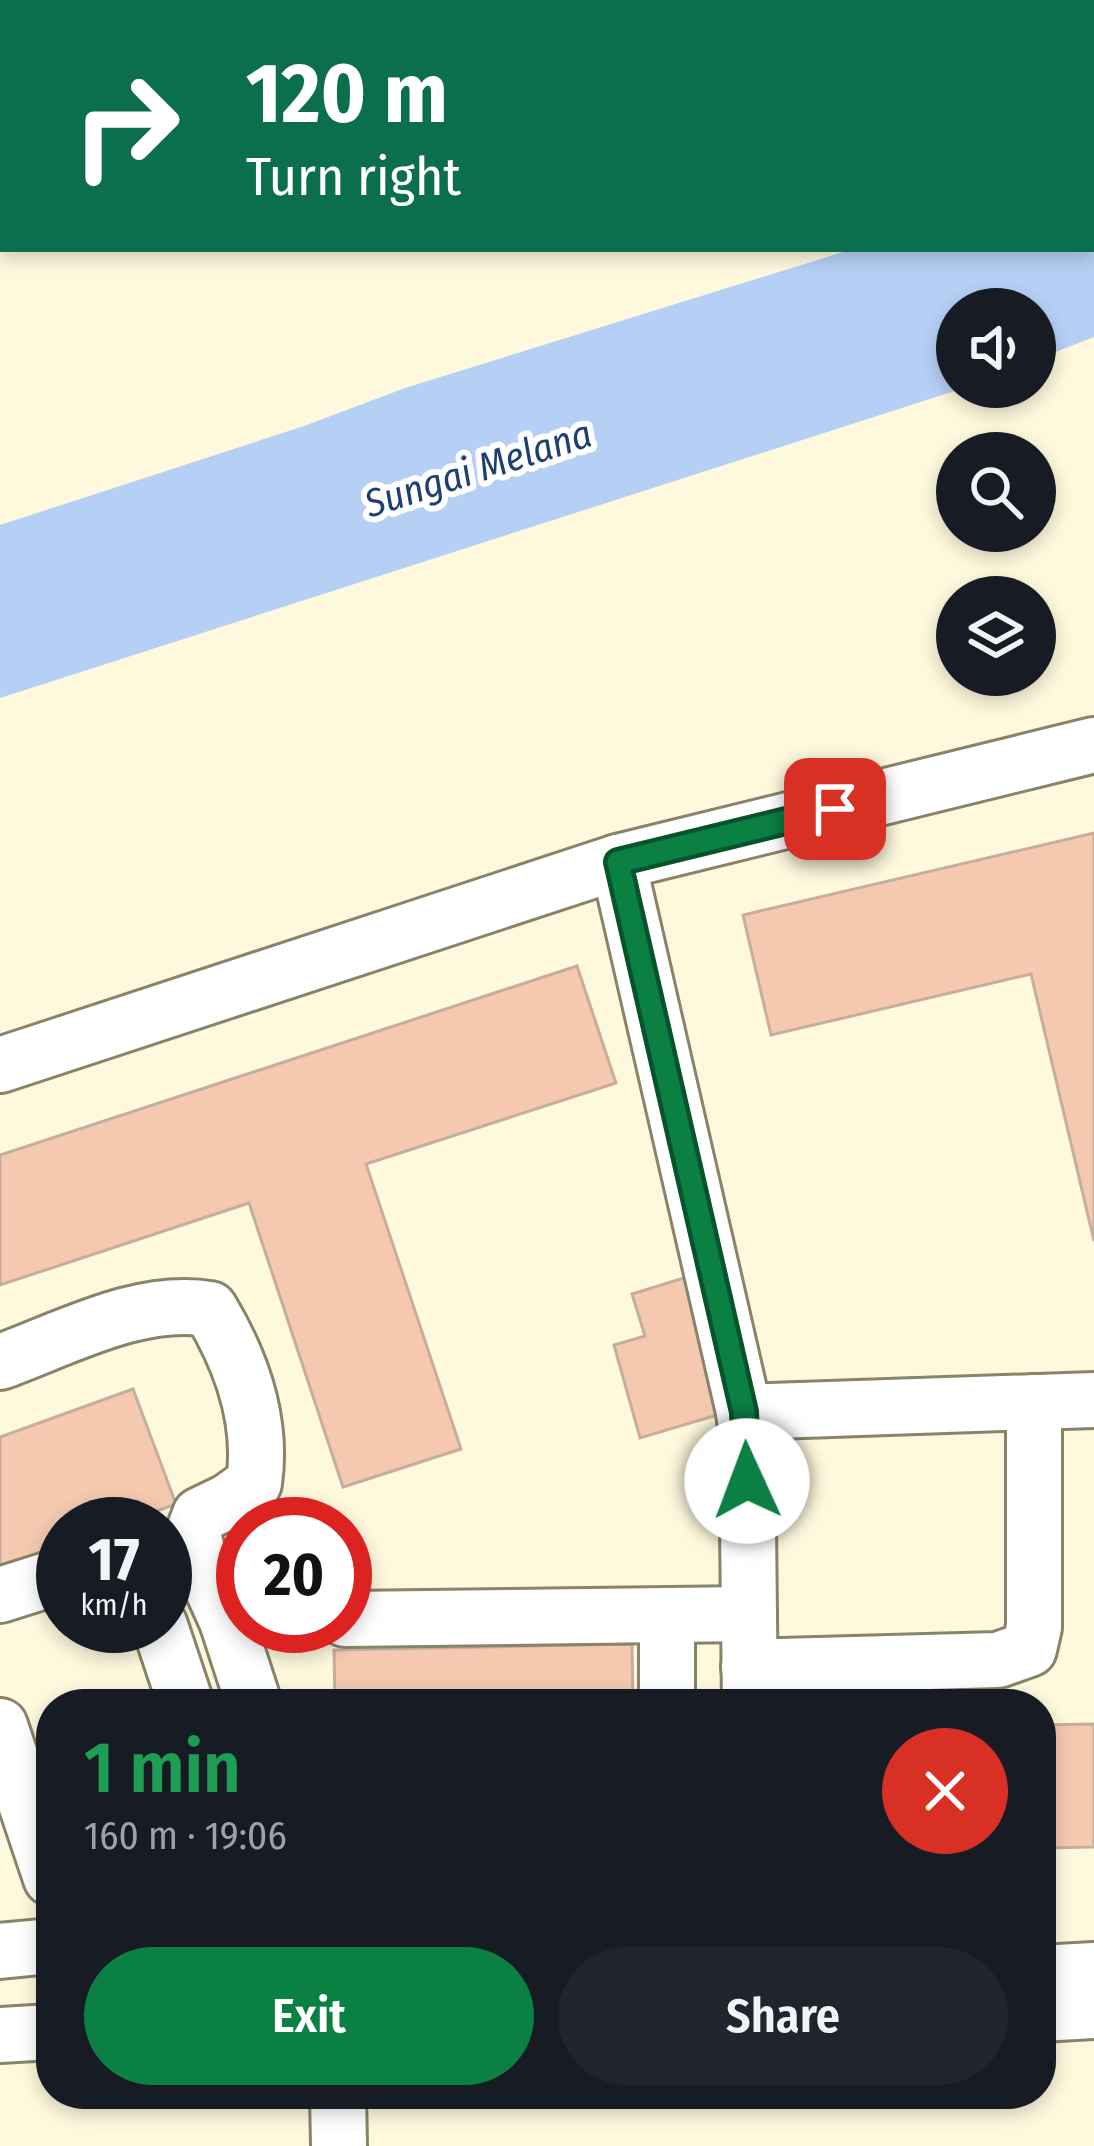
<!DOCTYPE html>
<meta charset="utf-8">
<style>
body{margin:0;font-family:"Fira Sans Condensed",sans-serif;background:#20242c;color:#f1f3f6;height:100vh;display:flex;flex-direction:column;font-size:45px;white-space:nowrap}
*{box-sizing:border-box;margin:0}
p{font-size:39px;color:#9ea1a6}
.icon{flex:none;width:66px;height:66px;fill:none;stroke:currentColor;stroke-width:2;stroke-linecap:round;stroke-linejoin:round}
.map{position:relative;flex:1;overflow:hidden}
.details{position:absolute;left:36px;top:1689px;width:1020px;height:420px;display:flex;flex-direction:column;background:#171b24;border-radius:48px;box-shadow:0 6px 18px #0003}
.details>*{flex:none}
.banner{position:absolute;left:0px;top:0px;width:1095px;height:252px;box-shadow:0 6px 18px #0003;background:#0b6e4f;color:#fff;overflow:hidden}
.fabs{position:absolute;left:936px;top:288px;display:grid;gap:24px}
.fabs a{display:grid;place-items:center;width:120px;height:120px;border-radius:50%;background:#171b24;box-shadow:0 6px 18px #0003;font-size:60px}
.speed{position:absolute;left:36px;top:1497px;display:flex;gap:24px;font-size:60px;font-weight:700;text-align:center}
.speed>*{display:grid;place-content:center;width:156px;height:156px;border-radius:50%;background:#171b24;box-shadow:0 6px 18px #0003;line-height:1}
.speed small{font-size:30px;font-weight:400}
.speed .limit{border:18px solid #d22;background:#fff;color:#111}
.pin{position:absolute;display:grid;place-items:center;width:102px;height:102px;color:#fff;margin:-51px;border-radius:24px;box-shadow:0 6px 18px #0006}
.me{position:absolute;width:132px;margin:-66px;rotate:358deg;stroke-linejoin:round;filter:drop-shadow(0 0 9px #0008)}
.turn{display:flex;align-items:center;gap:42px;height:252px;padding:0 48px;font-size:54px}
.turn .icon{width:156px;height:156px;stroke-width:2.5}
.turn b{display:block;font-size:84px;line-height:102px}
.round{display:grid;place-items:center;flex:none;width:126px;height:126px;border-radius:63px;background:#20242c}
.overview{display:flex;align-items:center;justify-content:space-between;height:204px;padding:0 48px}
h1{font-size:72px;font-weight:600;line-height:90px;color:#1e9e55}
.action{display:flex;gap:24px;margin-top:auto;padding:24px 48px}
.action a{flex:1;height:138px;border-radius:72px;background:#0b8043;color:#fff;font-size:48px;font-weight:600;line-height:138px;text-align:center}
.action a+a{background:#20242c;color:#f1f3f6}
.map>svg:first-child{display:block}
.water{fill:#b6d0f5}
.building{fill:#f4c9b0;stroke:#c7ad9d;stroke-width:3}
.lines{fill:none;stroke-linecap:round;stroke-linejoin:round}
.minor-casing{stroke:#888369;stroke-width:60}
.minor{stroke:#fff;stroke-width:54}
.route-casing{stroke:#07532c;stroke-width:30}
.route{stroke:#0b8043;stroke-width:21}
.labels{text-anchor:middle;stroke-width:12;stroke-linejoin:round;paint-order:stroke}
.water-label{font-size:39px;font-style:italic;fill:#1f406e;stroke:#fff}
</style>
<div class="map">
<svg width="1094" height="2146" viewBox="0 0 1094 2146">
<rect width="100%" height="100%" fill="#fef9dd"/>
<path class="water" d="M1094 169V337L1035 360V309H957V387H967L0 698V525L304 426 405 388 853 249H1092Z"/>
<g class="building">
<path d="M1094 833V1241L1031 974 771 1035 743 915Z"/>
<path d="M577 966 616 1083 366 1164 461 1449 343 1487 249 1203 0 1285V1155Z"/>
<path d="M684 1278 724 1413 640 1438 614 1345 645 1336 632 1294Z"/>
<path d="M133 1389 176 1504 121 1524H63V1545L0 1568V1437Z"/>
<path d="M632 1644 633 1704H335L334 1650Z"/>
<path d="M1094 1724V1847L1041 1848V1725Z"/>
</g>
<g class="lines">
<defs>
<g id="minor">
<path d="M694 0V3"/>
<path d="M984 3 1043 0"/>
<path d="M618 862 1094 745"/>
<path d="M0 1065 618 862 744 1412 747 1436 750 1704"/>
<path d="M0 1362C66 1338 140 1297 210 1309 242 1362 263 1421 254 1483L229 1501 200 1515 193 1533 199 1559 227 1621 243 1620"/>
<path d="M744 1412 1094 1400"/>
<path d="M0 1595 63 1575"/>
<path d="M667 1615V1704"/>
<path d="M345 1619 749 1614"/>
<path d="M227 1621 254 1704"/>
<path d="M160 1626 186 1704"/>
<path d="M749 1667 998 1660 1029 1649 1034 1627V1402"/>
<path d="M0 1726 51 1878"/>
<path d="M0 1951 51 1946"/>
<path d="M1041 1973 1094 1970"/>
<path d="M1041 2014 1094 2011"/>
<path d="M0 2035 51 2032"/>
<path d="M338 2094 339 2146"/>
</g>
</defs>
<use href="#minor" class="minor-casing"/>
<use href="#minor" class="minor"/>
</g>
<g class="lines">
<defs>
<path id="route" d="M747 1481 744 1412 618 862 835 809"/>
</defs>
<use href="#route" class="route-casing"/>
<use href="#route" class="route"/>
</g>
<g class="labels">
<g class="water-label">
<text transform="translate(478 468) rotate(-18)" y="14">Sungai Melana</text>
</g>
</g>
</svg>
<div class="fabs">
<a><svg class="icon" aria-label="sound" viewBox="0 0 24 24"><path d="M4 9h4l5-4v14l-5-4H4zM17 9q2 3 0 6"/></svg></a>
<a><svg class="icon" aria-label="search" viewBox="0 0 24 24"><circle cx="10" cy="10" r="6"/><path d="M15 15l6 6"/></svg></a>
<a><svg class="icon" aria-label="layers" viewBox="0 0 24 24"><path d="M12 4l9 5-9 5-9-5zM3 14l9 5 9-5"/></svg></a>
</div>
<div class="speed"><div>17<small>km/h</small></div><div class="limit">20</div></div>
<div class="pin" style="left:835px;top:809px;background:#d93025"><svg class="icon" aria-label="arrive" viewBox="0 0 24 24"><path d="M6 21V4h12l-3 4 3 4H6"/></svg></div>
<svg class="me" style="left:747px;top:1481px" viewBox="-20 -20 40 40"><circle r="19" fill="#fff"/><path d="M0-13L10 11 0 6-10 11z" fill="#0b8043"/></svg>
<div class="banner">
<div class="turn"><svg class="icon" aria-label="right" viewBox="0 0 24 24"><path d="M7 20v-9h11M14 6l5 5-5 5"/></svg><div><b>120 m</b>Turn right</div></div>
</div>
<section class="details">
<div class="overview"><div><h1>1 min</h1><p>160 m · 19:06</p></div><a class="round" style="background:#d93025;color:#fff"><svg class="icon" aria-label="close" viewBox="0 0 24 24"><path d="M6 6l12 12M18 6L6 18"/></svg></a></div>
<div class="action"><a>Exit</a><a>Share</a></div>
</section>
</div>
